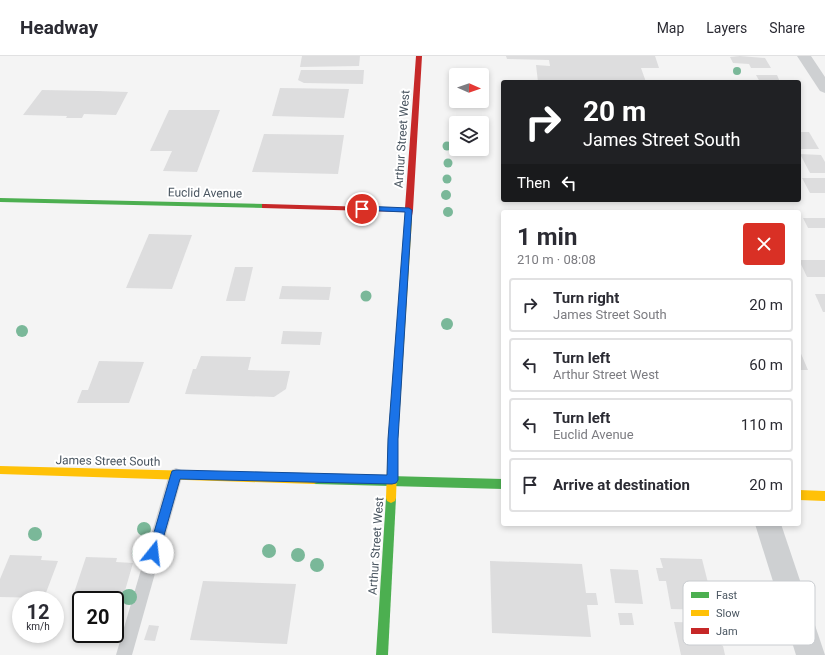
<!DOCTYPE html>
<meta charset="utf-8">
<style>
body{margin:0;font-family:Roboto,sans-serif;background:#f2f2f3;color:#2b2b33;height:100vh;display:flex;flex-direction:column;font-size:15px;white-space:nowrap}
*{box-sizing:border-box;margin:0}
p{font-size:13px;color:#7c7c81}
.icon{flex:none;width:22px;height:22px;fill:none;stroke:currentColor;stroke-width:2;stroke-linecap:round;stroke-linejoin:round}
.map{position:relative;flex:1;overflow:hidden}
.side{position:absolute;left:501px;top:154px;width:300px;height:316px;display:flex;flex-direction:column;background:#fff;border-radius:4px;box-shadow:0 2px 6px #0003}
.side>*{flex:none}
.hud{position:absolute;left:501px;top:24px;width:300px;height:122px;border-radius:4px;box-shadow:0 2px 6px #0003;background:#202124;color:#fff;overflow:hidden}
.needle{width:26px;rotate:92deg}
.buttons{position:absolute;left:449px;top:12px;display:grid;gap:8px}
.buttons a{display:grid;place-items:center;width:40px;height:40px;border-radius:4px;background:#fff;box-shadow:0 2px 6px #0003;font-size:20px}
.speed{position:absolute;left:12px;top:535px;display:flex;gap:8px;font-size:20px;font-weight:700;text-align:center}
.speed>*{display:grid;place-content:center;width:52px;height:52px;border-radius:50%;background:#fff;box-shadow:0 2px 6px #0003;line-height:1}
.speed small{font-size:10px;font-weight:400}
.speed .limit{border:2px solid #111;border-radius:6px;background:#fff;color:#111}
.pin{position:absolute;display:grid;place-items:center;width:34px;height:34px;color:#fff;margin:-17px;border:2px solid #fff;border-radius:50%;box-shadow:0 1px 4px #0007}
.me{position:absolute;width:44px;margin:-22px;rotate:16deg;stroke-linejoin:round;filter:drop-shadow(0 0 3px #0008)}
.turn{display:flex;align-items:center;gap:14px;height:84px;padding:0 16px;font-size:18px}
.turn .icon{width:52px;height:52px;stroke-width:2.5}
.turn b{display:block;font-size:28px;line-height:34px}
.then{display:flex;align-items:center;height:38px;padding:0 16px;background:#0003;gap:8px;font-size:15px}
.round{display:grid;place-items:center;flex:none;width:42px;height:42px;border-radius:4px;background:#f2f2f3}
.overview{display:flex;align-items:center;justify-content:space-between;height:68px;padding:0 16px}
h1{font-size:24px;font-weight:700;line-height:30px}
ul{padding:0;list-style:none}
li{display:flex;align-items:center;gap:12px;height:54px;margin:0 8px 6px;padding:0 8px;border:2px solid #e1e1e2;border-radius:4px}
li div{flex:1}
li b{display:block;font-size:15px}
li em{font-style:normal}
header{display:flex;align-items:center;gap:24px;box-sizing:border-box;height:56px;padding:0 20px;background:#fff;border-bottom:1px solid #e1e1e2}
header strong{font-size:19px}
nav{display:flex;gap:22px;margin-inline-start:auto;font-size:14px}
.map>svg:first-child{display:block}
.building{fill:#ddddde}
.lines{fill:none;stroke-linecap:round;stroke-linejoin:round}
.lane{fill:#ced0d2;fill-rule:evenodd}
.street{fill:#ced0d2;fill-rule:evenodd}
.fast{fill:#4caf50;fill-rule:evenodd}
.slow{fill:#ffc107;fill-rule:evenodd}
.jam{fill:#c62828;fill-rule:evenodd}
.tree{fill:#7ab899}
.route{fill:#1a73e8;stroke:#114b97}
.labels{text-anchor:middle;stroke-width:4;stroke-linejoin:round;paint-order:stroke}
.street-label{font-size:12px;fill:#4a5661;stroke:#fff}
.key{fill:#fff;stroke:#c9ccd0;stroke-width:1}
.key-label{font-size:11px;fill:#4a5661}
</style>
<header>
<strong>Headway</strong>
<nav><a>Map</a><a>Layers</a><a>Share</a></nav>
</header>
<div class="map">
<svg width="825" height="599" viewBox="0 0 825 599">
<rect width="100%" height="100%" fill="#f4f4f4"/>
<g class="building">
<path d="M302 0H360L359 10 300 11Z"/>
<path d="M506 0H655L659 12H641L646 26H538L536 9 550 10 549 4 507 3Z"/>
<path d="M740 0 765 2 771 12H751L749 8 733 7 730 1Z"/>
<path d="M301 14H364L363 28 304 27 298 24Z"/>
<path d="M756 19H777L780 26H760Z"/>
<path d="M280 32 349 33 344 62 272 60Z"/>
<path d="M42 34 98 35 128 36 116 59 84 58 82 62H66L67 60 23 59Z"/>
<path d="M169 54H220L197 116 163 115 172 95H150Z"/>
<path d="M799 76H809L819 93H799Z"/>
<path d="M264 78 344 79 338 118 252 116Z"/>
<path d="M800 98 821 99 825 106V117H810Z"/>
<path d="M802 122H825V137H810Z"/>
<path d="M803 162H825V172H808Z"/>
<path d="M149 178 192 179 172 233 126 232Z"/>
<path d="M799 204H825V221H807Z"/>
<path d="M235 211H253L245 245H226Z"/>
<path d="M282 230 331 231 329 244 279 243Z"/>
<path d="M815 238H825V256H823Z"/>
<path d="M283 275 322 276 320 289 281 288Z"/>
<path d="M799 293 808 314H799Z"/>
<path d="M201 300 251 301 248 314 290 315 286 333 274 341 185 338 193 313H196Z"/>
<path d="M99 305 144 306 129 347H77L82 334H88Z"/>
<path d="M10 499 42 500 41 504 58 505 44 542 0 541V523Z"/>
<path d="M86 501 117 502 116 506 133 507 122 545 72 543Z"/>
<path d="M660 502 702 503 710 535H707L712 554 671 553 666 525H659L656 512H663Z"/>
<path d="M490 505 582 508 586 537H596L598 549H587L591 581 492 577Z"/>
<path d="M610 513 638 514 643 548 615 547Z"/>
<path d="M203 525 296 528 287 588 190 584Z"/>
<path d="M618 557H632L634 569H620Z"/>
<path d="M674 566 715 567 721 589 723 590 725 599H681Z"/>
<path d="M149 569 159 570 155 585 144 584Z"/>
</g>
<g class="lines">
<path class="lane" d="M176 412 181 414 183 418 132 599H116L169 418 171 414Z"/>
<g class="street">
<path d="M797 0H811L825 21V37L820 35Z"/>
<path d="M755 468H781L825 599H796Z"/>
</g>
<g class="fast">
<path d="M0 142 265 148 269 150 265 152 0 146Z"/>
<path d="M314 418 503 423V433L314 428 310 426 309 423 310 420Z"/>
<path d="M391 437 395 439 396 442 388 599H376L386 442 387 439Z"/>
</g>
<g class="slow">
<path d="M405 161H411L412 163 398 383 396 442 395 445 391 447 387 445 386 442 388 383Z"/>
<path d="M0 410 314 418 318 420 319 423 318 426 314 428 0 418Z"/>
<path d="M799 434 825 435V445L799 444Z"/>
</g>
<path class="jam" d="M416 0H422L413 154 411 165H405V156L262 152V148H265L405 152Z"/>
</g>
<g class="tree">
<circle cx="737" cy="15" r="4"/>
<circle cx="447" cy="90" r="4.5"/>
<circle cx="448" cy="107" r="4.5"/>
<circle cx="447" cy="123" r="4.5"/>
<circle cx="446" cy="139" r="5"/>
<circle cx="448" cy="156" r="5"/>
<circle cx="366" cy="240" r="5.5"/>
<circle cx="447" cy="268" r="6"/>
<circle cx="22" cy="275" r="6"/>
<circle cx="144" cy="473" r="7"/>
<circle cx="35" cy="478" r="7"/>
<circle cx="269" cy="495" r="7"/>
<circle cx="139" cy="497" r="7"/>
<circle cx="298" cy="499" r="7"/>
<circle cx="317" cy="509" r="7"/>
<circle cx="129" cy="541" r="8"/>
</g>
<path class="route" d="M362 150 409 152 412 154 398 383V424L396 427 392 428 180 423 159 497 157 501 153 503 149 501 148 497 171 418 172 415 176 414 387 419 388 383 405 156 359 154 358 153Z"/>
<g class="labels">
<g class="street-label">
<text transform="translate(402 83) rotate(-86)" y="4">Arthur Street West</text>
<text transform="translate(205 137) rotate(1)" y="4">Euclid Avenue</text>
<text transform="translate(108 405) rotate(1)" y="4">James Street South</text>
<text transform="translate(376 490) rotate(-86)" y="4">Arthur Street West</text>
</g>
</g>
<rect x="683" y="525" width="132" height="64" rx="6" class="key"/>
<rect x="691" y="536" width="18" height="6" fill="#4caf50"/>
<rect x="691" y="554" width="18" height="6" fill="#ffc107"/>
<rect x="691" y="572" width="18" height="6" fill="#c62828"/>
<g class="key-label">
<text x="716" y="543">Fast</text>
<text x="716" y="561">Slow</text>
<text x="716" y="579">Jam</text>
</g>
</svg>
<div class="buttons">
<a><svg class="needle" viewBox="-14 -14 28 28"><path d="M0-13l5 13h-10z" fill="#e53935"/><path d="M0 13l5-13h-10z" fill="#7c7c81"/></svg></a>
<a><svg class="icon" aria-label="layers" viewBox="0 0 24 24"><path d="M12 4l9 5-9 5-9-5zM3 14l9 5 9-5"/></svg></a>
</div>
<div class="speed"><div>12<small>km/h</small></div><div class="limit">20</div></div>
<div class="pin" style="left:362px;top:153px;background:#d93025"><svg class="icon" aria-label="arrive" viewBox="0 0 24 24"><path d="M6 21V4h12l-3 4 3 4H6"/></svg></div>
<svg class="me" style="left:153px;top:497px" viewBox="-20 -20 40 40"><circle r="19" fill="#fff"/><path d="M0-13L10 11 0 6-10 11z" fill="#1a73e8"/></svg>
<div class="hud">
<div class="turn"><svg class="icon" aria-label="right" viewBox="0 0 24 24"><path d="M7 20v-9h11M14 6l5 5-5 5"/></svg><div><b>20 m</b>James Street South</div></div>
<div class="then">Then<svg class="icon" aria-label="left" viewBox="0 0 24 24"><path d="M17 20v-9H6M10 6l-5 5 5 5"/></svg></div>
</div>
<section class="side">
<div class="overview"><div><h1>1 min</h1><p>210 m · 08:08</p></div><a class="round" style="background:#d93025;color:#fff"><svg class="icon" aria-label="close" viewBox="0 0 24 24"><path d="M6 6l12 12M18 6L6 18"/></svg></a></div>
<ul>
<li><svg class="icon" aria-label="right" viewBox="0 0 24 24"><path d="M7 20v-9h11M14 6l5 5-5 5"/></svg><div><b>Turn right</b><p>James Street South</p></div><em>20 m</em></li>
<li><svg class="icon" aria-label="left" viewBox="0 0 24 24"><path d="M17 20v-9H6M10 6l-5 5 5 5"/></svg><div><b>Turn left</b><p>Arthur Street West</p></div><em>60 m</em></li>
<li><svg class="icon" aria-label="left" viewBox="0 0 24 24"><path d="M17 20v-9H6M10 6l-5 5 5 5"/></svg><div><b>Turn left</b><p>Euclid Avenue</p></div><em>110 m</em></li>
<li><svg class="icon" aria-label="arrive" viewBox="0 0 24 24"><path d="M6 21V4h12l-3 4 3 4H6"/></svg><div><b>Arrive at destination</b></div><em>20 m</em></li>
</ul>
</section>
</div>
